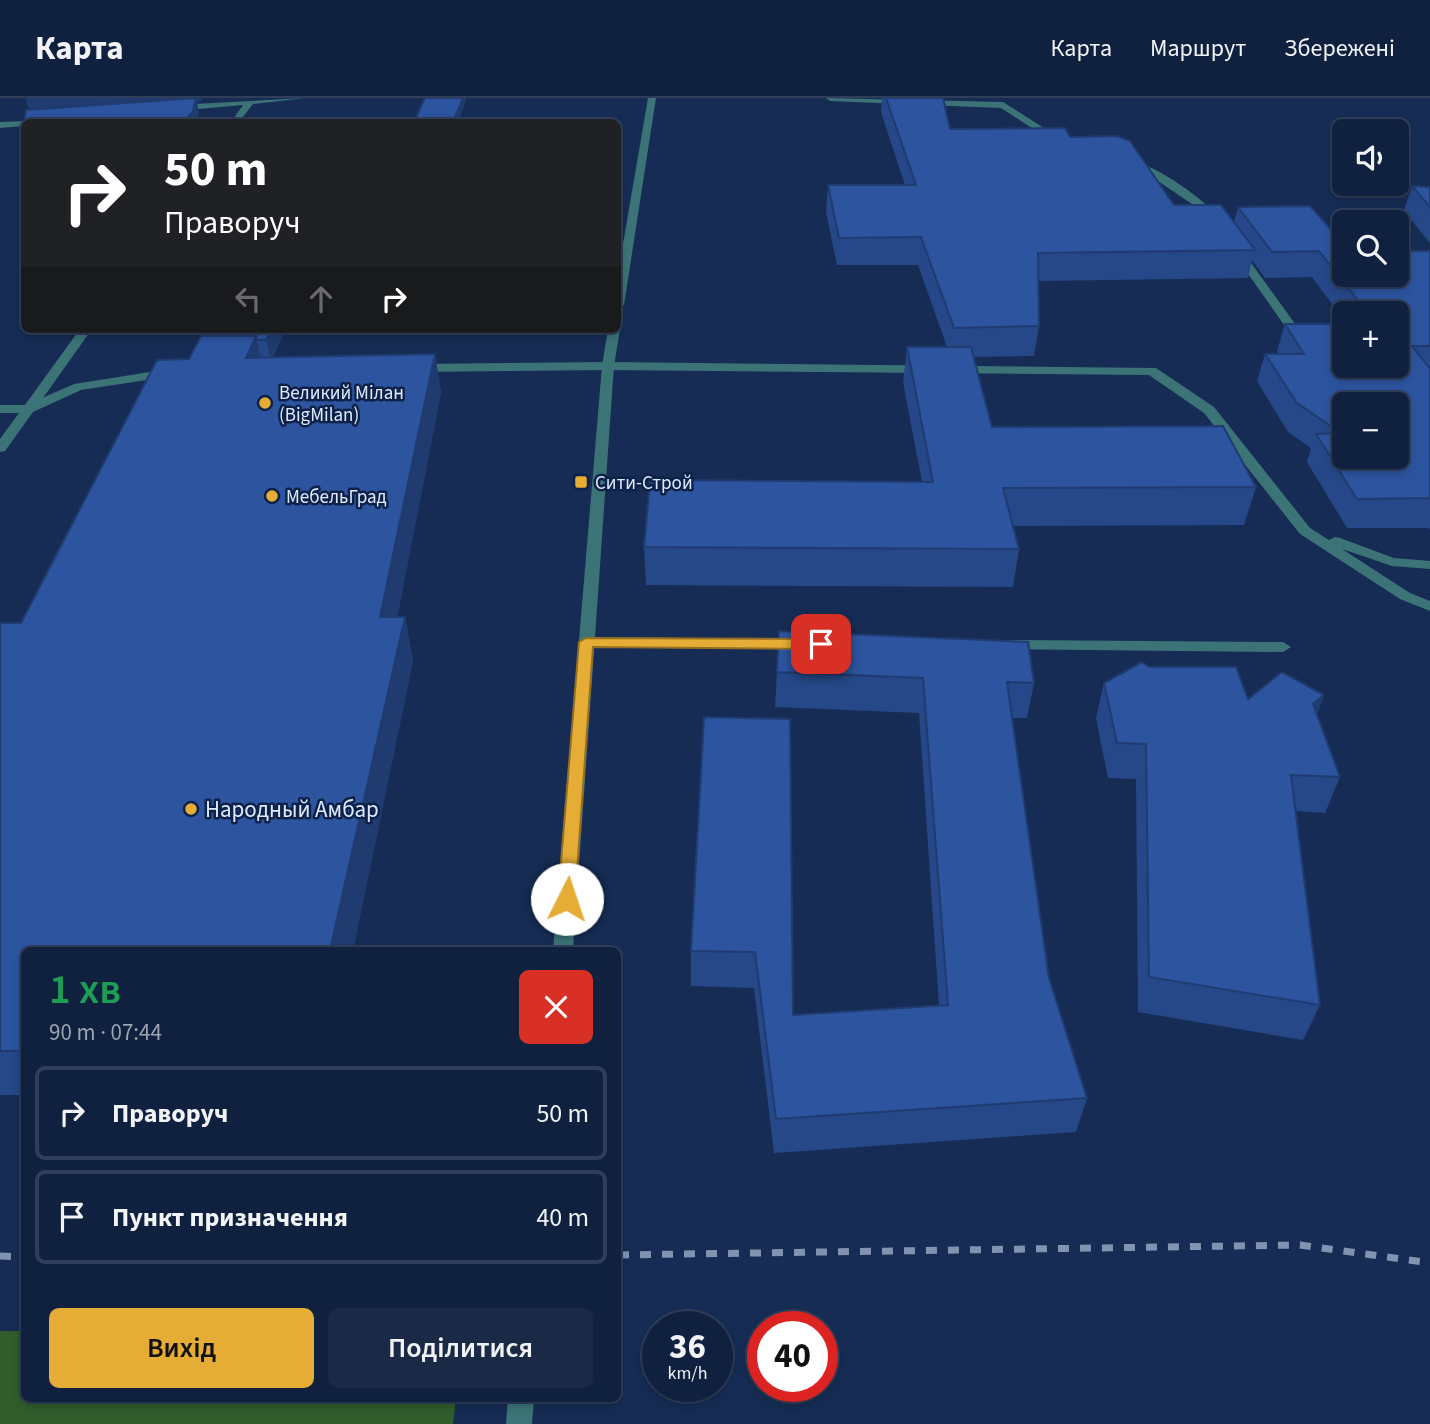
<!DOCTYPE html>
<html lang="uk">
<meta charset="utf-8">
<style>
body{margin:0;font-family:"Source Sans 3",sans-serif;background:#192946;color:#f1f3f6;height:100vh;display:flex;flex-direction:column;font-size:26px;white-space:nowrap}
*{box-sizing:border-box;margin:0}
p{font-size:23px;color:#9ca3b0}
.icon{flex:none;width:38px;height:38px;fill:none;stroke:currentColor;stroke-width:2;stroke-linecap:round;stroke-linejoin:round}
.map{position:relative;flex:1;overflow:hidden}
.side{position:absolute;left:21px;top:849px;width:600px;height:455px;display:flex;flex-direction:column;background:#10213f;border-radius:10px;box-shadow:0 4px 10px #0003,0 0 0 2px #303e59}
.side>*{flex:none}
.banner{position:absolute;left:21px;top:21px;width:600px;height:214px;border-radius:10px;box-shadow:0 4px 10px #0003,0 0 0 2px #303e59;background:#202124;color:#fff;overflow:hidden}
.controls{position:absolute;left:1332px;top:21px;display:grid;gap:14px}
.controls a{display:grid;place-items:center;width:77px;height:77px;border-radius:10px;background:#10213f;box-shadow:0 4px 10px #0003,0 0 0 2px #303e59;font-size:35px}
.speed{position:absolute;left:642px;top:1213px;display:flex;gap:14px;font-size:35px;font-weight:700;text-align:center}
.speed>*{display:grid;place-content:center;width:91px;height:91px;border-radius:50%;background:#10213f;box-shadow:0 4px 10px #0003,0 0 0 2px #303e59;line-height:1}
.speed small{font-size:18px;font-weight:400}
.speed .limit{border:10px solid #d22;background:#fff;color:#111}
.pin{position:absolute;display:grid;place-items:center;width:60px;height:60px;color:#fff;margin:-30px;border-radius:14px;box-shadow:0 4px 10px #0006}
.me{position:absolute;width:77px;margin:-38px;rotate:4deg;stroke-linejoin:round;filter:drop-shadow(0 0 5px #0008)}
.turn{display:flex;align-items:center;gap:24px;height:147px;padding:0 28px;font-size:32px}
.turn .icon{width:91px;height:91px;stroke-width:2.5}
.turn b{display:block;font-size:49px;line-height:60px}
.lanes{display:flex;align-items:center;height:66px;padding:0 28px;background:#0003;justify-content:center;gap:35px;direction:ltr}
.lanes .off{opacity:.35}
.round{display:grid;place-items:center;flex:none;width:74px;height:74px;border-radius:10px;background:#192946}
.head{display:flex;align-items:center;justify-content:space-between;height:119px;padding:0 28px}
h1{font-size:42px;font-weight:600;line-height:52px;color:#1e9e55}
.button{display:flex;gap:14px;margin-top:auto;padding:14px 28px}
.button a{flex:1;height:80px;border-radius:10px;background:#e5ad36;color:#111;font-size:28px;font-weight:600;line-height:80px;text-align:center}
.button a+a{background:#192946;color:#f1f3f6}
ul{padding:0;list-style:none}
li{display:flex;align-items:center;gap:21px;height:94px;margin:0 14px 10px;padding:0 14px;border:4px solid #303e59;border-radius:10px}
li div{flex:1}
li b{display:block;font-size:26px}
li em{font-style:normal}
header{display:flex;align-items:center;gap:42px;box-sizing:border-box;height:98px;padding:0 35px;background:#10213f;border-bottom:2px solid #303e59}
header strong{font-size:33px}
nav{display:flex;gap:38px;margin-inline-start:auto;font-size:24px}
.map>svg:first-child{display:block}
.green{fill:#305d2b}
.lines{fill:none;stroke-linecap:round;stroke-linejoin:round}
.service{fill:#3c7377;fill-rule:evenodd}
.minor{fill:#3c7377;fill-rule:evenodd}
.tertiary{fill:#3c7377;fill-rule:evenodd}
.rail{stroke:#8193b0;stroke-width:7;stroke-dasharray:11 11;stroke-linecap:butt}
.wall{fill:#264889}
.shaded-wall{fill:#1f3b6f}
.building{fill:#2c549f;stroke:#1f3b6f;stroke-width:2;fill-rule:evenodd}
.route{fill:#e5ad36;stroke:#957023;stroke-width:2}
.poi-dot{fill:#e5ad36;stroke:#0d2149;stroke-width:2.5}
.labels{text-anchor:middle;stroke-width:5;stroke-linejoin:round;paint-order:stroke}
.far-poi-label{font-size:19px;fill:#ddeaff;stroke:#0d2149;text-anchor:start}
.poi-label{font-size:23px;fill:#ddeaff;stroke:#0d2149;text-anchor:start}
</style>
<header>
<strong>Карта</strong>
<nav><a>Карта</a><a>Маршрут</a><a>Збережені</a></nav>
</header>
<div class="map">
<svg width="1430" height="1326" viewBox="0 0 1430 1326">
<rect width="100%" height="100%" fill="#162c54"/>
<path class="green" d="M0 1233H24V1300H456L453 1326H0Z"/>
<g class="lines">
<g class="service">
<path d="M826 0 1003 4 1044 30 1065 39 1060 42 1038 34 1001 10 830 3Z"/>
<path d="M1132 62C1159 70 1206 101 1222 124L1221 126H1213L1204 114 1140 71 1129 67V63Z"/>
<path d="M1233 151H1241L1306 241 1304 244H1296L1232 153Z"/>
<path d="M608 264 1156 270 1214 309 1310 430 1329 442 1335 439 1340 440 1394 460 1430 463V471L1392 468 1342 451 1410 495 1430 503V513L1400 501 1300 436 1204 315 1149 277 608 272 414 274 408 270 414 266Z"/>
<path d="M169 271 175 275 173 278 81 292 33 314 5 353 0 354V341L19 315H0V307H26L74 286Z"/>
<path d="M586 539 800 541 808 546 800 551 580 547 578 544Z"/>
<path d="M1006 542 1283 544 1291 549 1283 554 1000 551 998 547 1000 543Z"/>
</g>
<g class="minor">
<path d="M305 0 253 6 239 24H231L243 7 176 13 172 10 176 7Z"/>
<path d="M27 23 24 28 0 30V24Z"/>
<path d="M80 231H92L33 314H23L22 311Z"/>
</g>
<g class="tertiary">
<path d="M648 0H656L624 207 618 210V175Z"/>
<path d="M618 228 620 231 614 268 573 852H553L602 268 608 231H618Z"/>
<path d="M508 1300H534L532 1326H506Z"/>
</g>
<g class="rail">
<path d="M618 1157 1300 1147 1430 1165"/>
<path d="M0 1158 24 1159"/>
</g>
</g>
<g class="wall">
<path d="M882 0H943L950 31 1070 39 1174 107 1234 124 1238 109 1310 108 1344 177 1430 153V432L1429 430H1347L1307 364 1311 350 1288 334 1257 283 1265 256H1279L1277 253 1285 226 1344 268 1396 215H1344V222L1312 179 1265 180 1252 162 1248 180 1039 183V228L1034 258 973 259 992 329 1256 389 1244 427 1013 428 1019 451 1013 489 646 487 644 449 922 384 903 284 907 249H947L918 167H837L826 114 828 87H905L881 14Z"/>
<path d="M1412 88 1430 89V145L1404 113Z"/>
<path d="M218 231H286L273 259 435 256 441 295 397 519H405L413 563 353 852H24V997H0V525H21L189 261 214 238Z"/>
<path d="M1149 569 1248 601 1324 597 1317 616 1340 679 1325 715 1296 713 1320 907 1303 942 1138 914 1136 681 1108 680 1096 620 1104 585Z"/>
<path d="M777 574 1034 585 1027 620H1012L1049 880 1087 1000 1076 1034 774 1055 754 890 691 888V853L704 619 793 917 939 907 919 615 775 609Z"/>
</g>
<g class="shaded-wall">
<path d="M25 0H202L201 3 197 4 199 14 197 24H164L31 18Z"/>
<path d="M463 0H467L458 24H453Z"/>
<path d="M272 231H286L271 264 266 242Z"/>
<path d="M256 238 265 277 246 260Z"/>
<path d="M435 256 441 295 389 563 380 519Z"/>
<path d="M405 519 413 563 353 852H330Z"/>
<path d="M1324 597 1310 632 1313 606Z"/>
</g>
<g class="building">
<path d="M196 0 193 13 185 23 164 24H24L26 12Z"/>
<path d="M425 0H463L453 24H414Z"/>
<path d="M886 0H943L950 31 1065 30 1070 39 1117 38 1130 43 1174 107H1221L1255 152 1038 155 1039 228 954 230 921 139 839 140 828 87H916Z"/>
<path d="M1412 88 1430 89V109Z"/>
<path d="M1310 108 1344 146V177H1396V153H1430V248H1412L1430 271V400L1357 401 1316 336 1341 335 1297 305 1265 256H1304L1285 226H1344V268H1396V215H1368L1319 153 1272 154 1238 109ZM1344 306H1396V359H1344Z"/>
<path d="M218 231H272L266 242H257L256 238H214Z"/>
<path d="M201 238H256L246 260 435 256 380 519H405L330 852H24V953H0V525H21L157 262 189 261Z"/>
<path d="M907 249H971L992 329 1223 328 1256 389 1003 390 1019 451 644 449 650 382 933 384Z"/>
<path d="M779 533 1028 544 1034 585 1007 584 1049 880 1087 1000 776 1021 755 854 691 853 704 619 790 621 793 917 948 907 923 580 777 574Z"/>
<path d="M1142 564 1149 569H1236L1248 601 1282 574 1324 597 1313 606 1340 679 1291 677 1320 907 1149 879 1146 646 1117 645 1104 585Z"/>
</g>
<path class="route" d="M586 540 821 541 828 546 821 551 593 549 575 801 573 806H560L558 801 579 544Z"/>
<g class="poi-dot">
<circle cx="265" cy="305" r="7"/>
<rect x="574" y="377" width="14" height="14" rx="3.5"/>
<circle cx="272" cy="398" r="7"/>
<circle cx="191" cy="711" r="7"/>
</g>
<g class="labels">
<g class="far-poi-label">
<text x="279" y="301">Великий Мілан<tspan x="279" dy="22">(BigMilan)</tspan></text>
<text x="595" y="391">Сити-Строй</text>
<text x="286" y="405">МебельГрад</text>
</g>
<g class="poi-label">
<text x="205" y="719">Народный Амбар</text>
</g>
</g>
</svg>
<div class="controls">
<a><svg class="icon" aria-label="sound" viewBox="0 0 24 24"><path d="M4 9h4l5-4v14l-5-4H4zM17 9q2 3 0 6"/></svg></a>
<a><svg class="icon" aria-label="search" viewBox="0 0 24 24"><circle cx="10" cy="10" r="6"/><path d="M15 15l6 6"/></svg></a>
<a>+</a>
<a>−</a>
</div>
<div class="speed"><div>36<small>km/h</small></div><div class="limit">40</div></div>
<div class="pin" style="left:821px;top:546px;background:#d93025"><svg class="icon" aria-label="arrive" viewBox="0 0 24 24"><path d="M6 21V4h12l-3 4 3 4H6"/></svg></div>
<svg class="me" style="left:567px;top:801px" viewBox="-20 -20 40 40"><circle r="19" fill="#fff"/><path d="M0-13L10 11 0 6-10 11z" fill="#e5ad36"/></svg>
<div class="banner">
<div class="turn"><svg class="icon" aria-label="right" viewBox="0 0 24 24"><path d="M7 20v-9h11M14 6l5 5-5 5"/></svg><div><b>50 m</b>Праворуч</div></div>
<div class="lanes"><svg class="icon off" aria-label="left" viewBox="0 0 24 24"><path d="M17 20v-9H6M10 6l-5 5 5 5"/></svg><svg class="icon off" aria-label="ahead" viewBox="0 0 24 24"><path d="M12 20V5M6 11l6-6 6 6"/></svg><svg class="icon" aria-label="right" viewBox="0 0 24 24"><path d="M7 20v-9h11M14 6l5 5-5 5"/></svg></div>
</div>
<section class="side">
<div class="head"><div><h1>1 хв</h1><p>90 m · 07:44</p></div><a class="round" style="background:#d93025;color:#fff"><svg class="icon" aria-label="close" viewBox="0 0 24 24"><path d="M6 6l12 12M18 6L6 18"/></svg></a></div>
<ul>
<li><svg class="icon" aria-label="right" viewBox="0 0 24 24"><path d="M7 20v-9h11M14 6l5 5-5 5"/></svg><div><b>Праворуч</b></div><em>50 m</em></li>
<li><svg class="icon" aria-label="arrive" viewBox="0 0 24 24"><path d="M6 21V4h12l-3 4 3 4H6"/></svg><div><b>Пункт призначення</b></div><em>40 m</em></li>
</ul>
<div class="button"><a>Вихід</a><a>Поділитися</a></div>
</section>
</div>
